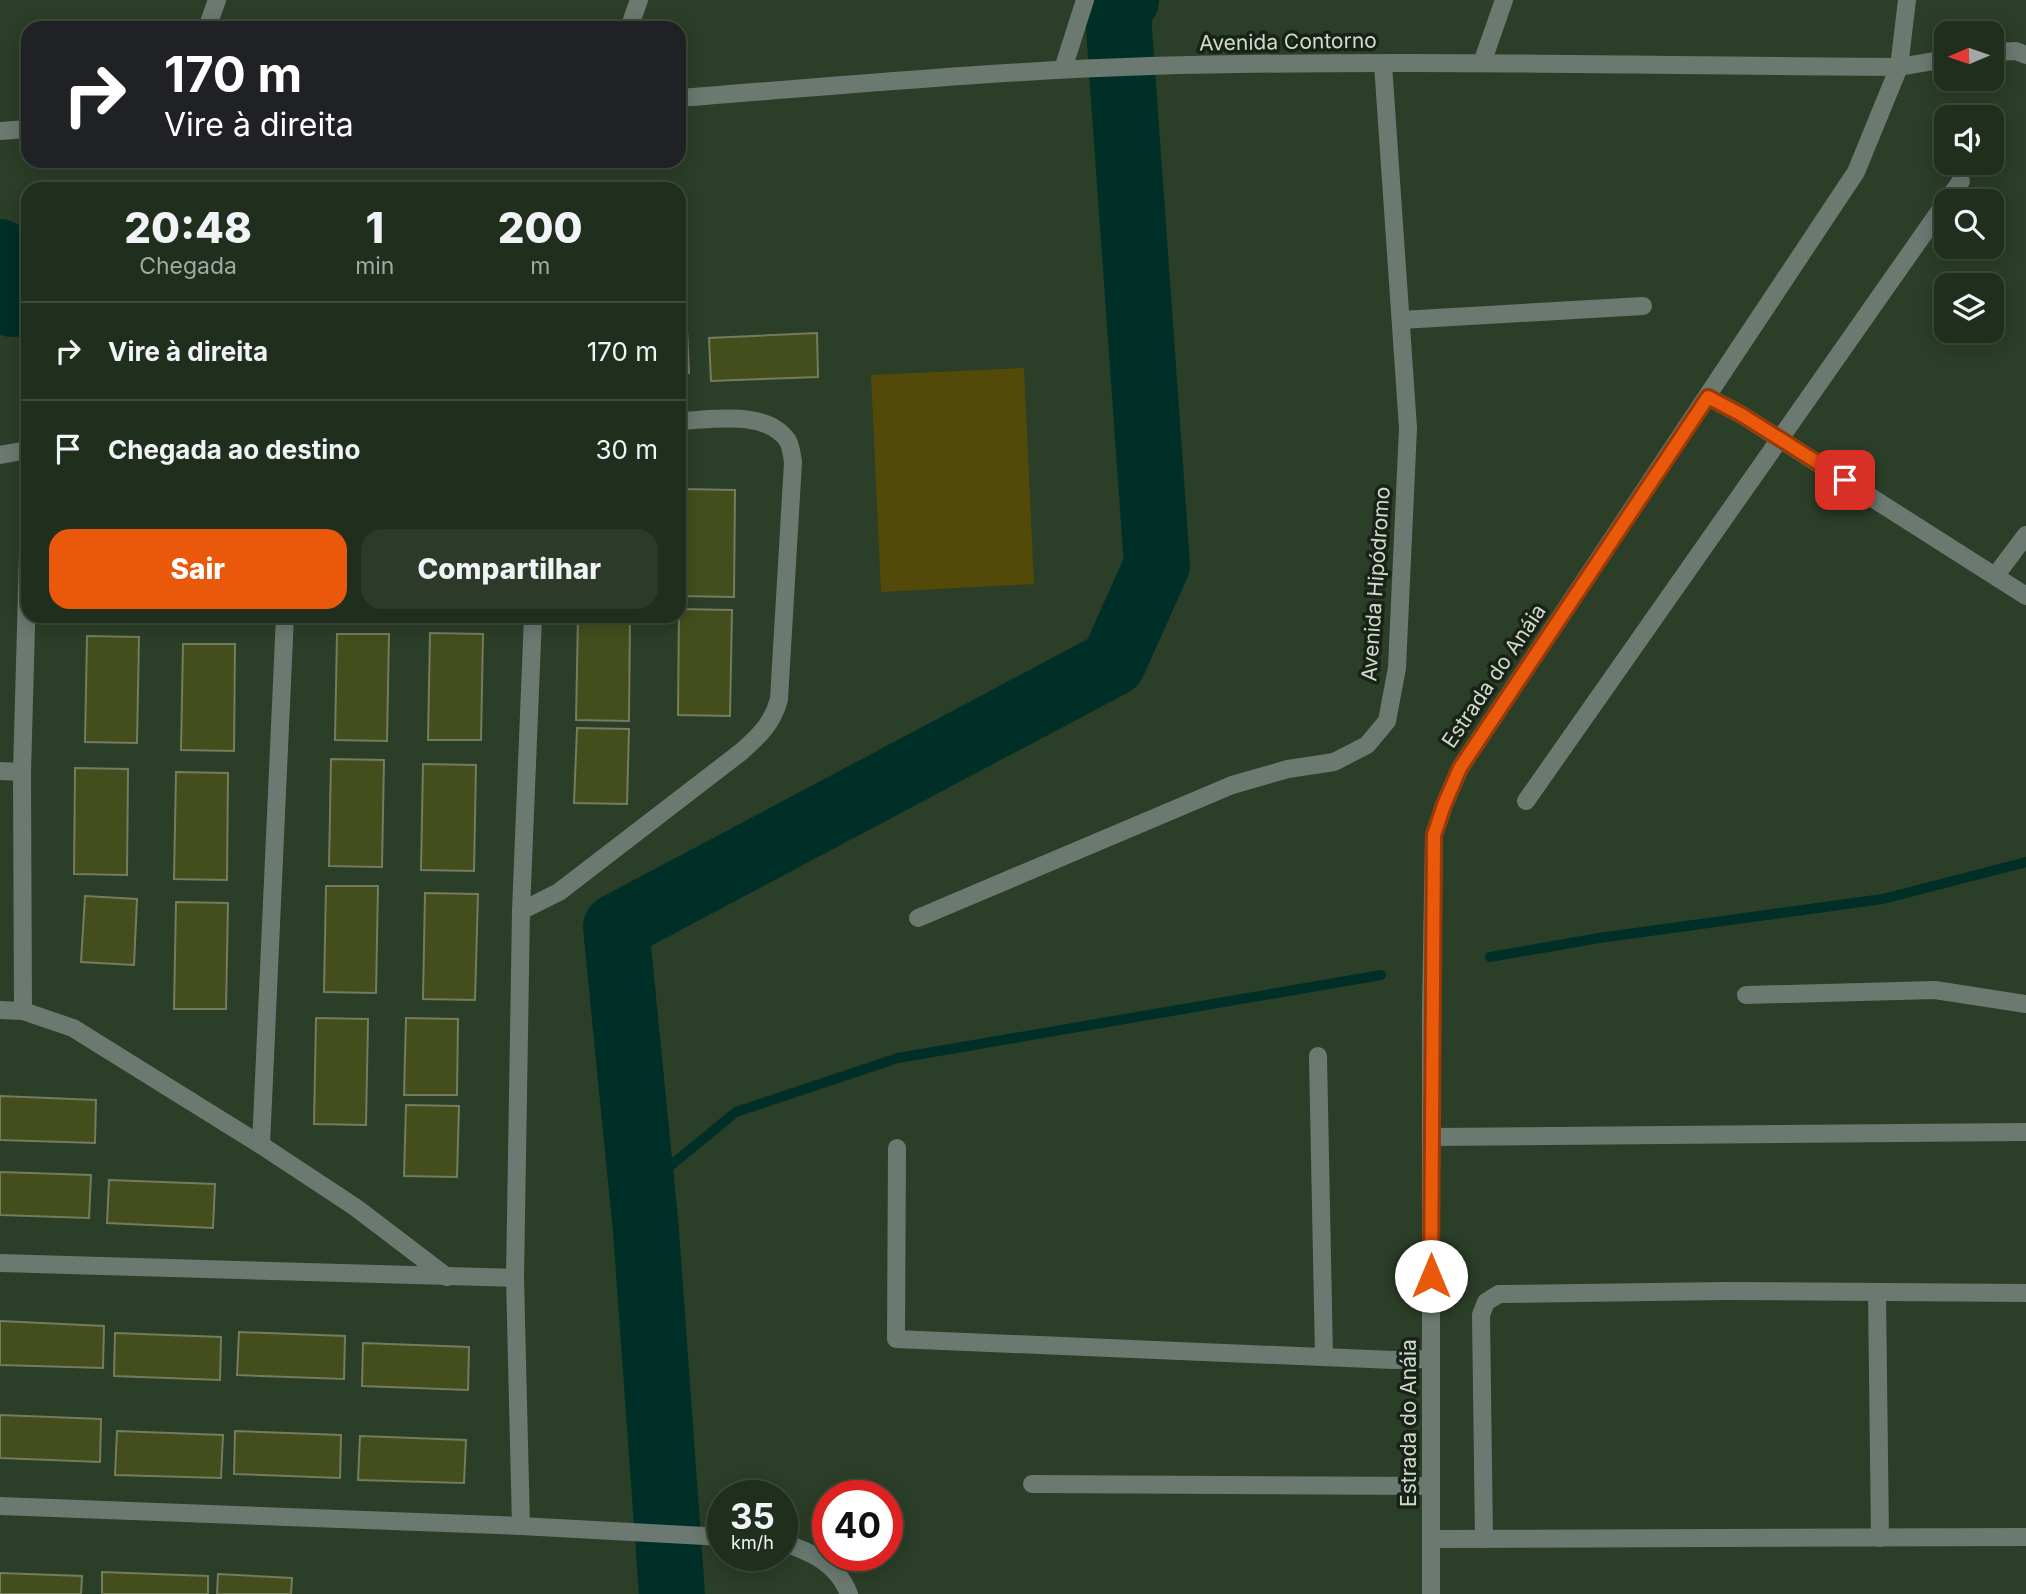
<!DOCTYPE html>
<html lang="pt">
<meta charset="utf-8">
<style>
body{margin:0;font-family:Inter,sans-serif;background:#2d3a2a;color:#f1f3f6;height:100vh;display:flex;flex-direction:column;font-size:26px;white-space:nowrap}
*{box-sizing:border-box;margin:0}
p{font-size:23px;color:#a2a8a4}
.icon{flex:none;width:38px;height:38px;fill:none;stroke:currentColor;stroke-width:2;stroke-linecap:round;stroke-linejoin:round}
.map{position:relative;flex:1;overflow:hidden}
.panel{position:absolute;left:21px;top:182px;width:665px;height:441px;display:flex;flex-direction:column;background:#202e1d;border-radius:21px;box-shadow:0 4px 18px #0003,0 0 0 2px #3d4a3b}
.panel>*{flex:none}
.banner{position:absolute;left:21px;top:21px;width:665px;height:147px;border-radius:21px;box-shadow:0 4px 18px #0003,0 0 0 2px #3d4a3b;background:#202124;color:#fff;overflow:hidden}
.needle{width:46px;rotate:268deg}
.tools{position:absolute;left:1934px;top:21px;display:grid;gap:14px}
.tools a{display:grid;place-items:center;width:70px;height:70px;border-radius:14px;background:#202e1d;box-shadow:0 4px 18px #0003,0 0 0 2px #3d4a3b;font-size:35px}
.speed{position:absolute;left:707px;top:1480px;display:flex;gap:14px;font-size:35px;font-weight:700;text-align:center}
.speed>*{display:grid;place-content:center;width:91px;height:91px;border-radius:50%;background:#202e1d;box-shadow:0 4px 18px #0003,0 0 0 2px #3d4a3b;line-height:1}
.speed small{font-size:18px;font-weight:400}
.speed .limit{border:10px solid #d22;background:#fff;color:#111}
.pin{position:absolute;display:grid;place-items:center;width:60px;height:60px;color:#fff;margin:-30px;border-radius:14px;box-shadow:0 4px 10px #0006}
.me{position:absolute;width:77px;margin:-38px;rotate:0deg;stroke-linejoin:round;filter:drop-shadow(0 0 5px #0008)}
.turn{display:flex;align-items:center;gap:24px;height:147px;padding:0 28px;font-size:32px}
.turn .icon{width:91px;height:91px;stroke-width:2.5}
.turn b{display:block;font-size:49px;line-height:60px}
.eta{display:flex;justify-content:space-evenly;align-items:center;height:119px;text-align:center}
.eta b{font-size:42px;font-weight:800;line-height:49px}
.cta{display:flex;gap:14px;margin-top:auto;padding:14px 28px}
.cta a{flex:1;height:80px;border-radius:21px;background:#ea580c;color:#fff;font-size:28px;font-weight:800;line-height:80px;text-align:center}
.cta a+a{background:#2d3a2a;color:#f1f3f6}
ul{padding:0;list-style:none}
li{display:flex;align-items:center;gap:21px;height:98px;padding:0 28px;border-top:2px solid #3d4a3b}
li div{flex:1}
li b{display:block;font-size:26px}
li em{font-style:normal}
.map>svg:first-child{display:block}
.green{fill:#534a0a}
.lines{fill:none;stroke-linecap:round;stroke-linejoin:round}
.stream{stroke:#002f28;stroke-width:10}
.river{stroke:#002f28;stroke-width:66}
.building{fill:#434e1c;stroke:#747c5d;stroke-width:2}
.minor{stroke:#6b7971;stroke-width:18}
.route-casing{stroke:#983908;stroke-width:18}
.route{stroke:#ea580c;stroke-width:12}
.labels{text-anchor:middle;stroke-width:7;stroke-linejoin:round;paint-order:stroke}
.street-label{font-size:21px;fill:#d0dbcd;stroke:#192217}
</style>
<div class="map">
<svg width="2026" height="1594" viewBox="0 0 2026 1594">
<rect width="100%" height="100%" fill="#2b3e27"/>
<path class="green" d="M1024 368 1034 584 881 592 871 375Z"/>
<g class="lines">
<g class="stream">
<path d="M1490 957 1599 938 1883 899 2026 862"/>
<path d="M642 1189 736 1112 898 1058 1381 975"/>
</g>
<g class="river">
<path d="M0 252 12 304"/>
<path d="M672 1594 646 1231 616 927 1113 663 1157 565 1118 14 1126 0"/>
</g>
</g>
<g class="building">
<path d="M687 330 689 373 679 374V331Z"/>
<path d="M817 333 818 377 711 381 709 338Z"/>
<path d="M683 489 735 490 734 597 681 596Z"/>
<path d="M679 609 732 610 730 716 678 715Z"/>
<path d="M172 616H225V620L172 619Z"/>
<path d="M578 616H630L629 721 576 720Z"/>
<path d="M430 633 483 634 481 740H428Z"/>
<path d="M337 634H389L387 741 335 740Z"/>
<path d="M87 636 139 637 137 743 85 742Z"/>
<path d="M183 644H235L234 751 181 750Z"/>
<path d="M577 728 629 729 627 804 574 803Z"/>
<path d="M331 759 384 760 382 867 329 866Z"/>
<path d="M423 764 476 765 474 871 421 870Z"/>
<path d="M75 768 128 769 127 875 74 874Z"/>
<path d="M176 772 228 773 227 880 174 879Z"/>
<path d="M326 886H378L376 993 324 992Z"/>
<path d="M425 893 478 894 475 1000 423 999Z"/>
<path d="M85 896 137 899 134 965 81 962Z"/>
<path d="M176 902 228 903 226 1009H174Z"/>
<path d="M316 1018 368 1019 366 1125 314 1124Z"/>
<path d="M406 1018 458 1019 457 1095H404Z"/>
<path d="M0 1096 96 1100 95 1143 0 1140Z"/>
<path d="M406 1105 459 1106 457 1177 404 1176Z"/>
<path d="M0 1172 91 1175 89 1218 0 1215Z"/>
<path d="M109 1180 215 1184 213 1228 107 1223Z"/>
<path d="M0 1321 104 1326 103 1368 0 1365Z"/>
<path d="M239 1332 345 1336 344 1379 237 1375Z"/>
<path d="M115 1333 221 1337 220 1380 114 1376Z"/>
<path d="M363 1343 469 1347 468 1390 362 1386Z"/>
<path d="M0 1415 101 1419 100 1462 0 1458Z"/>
<path d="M117 1431 223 1435 221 1478 115 1475Z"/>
<path d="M235 1431 341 1435 340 1478 234 1474Z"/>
<path d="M360 1436 466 1440 464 1483 358 1480Z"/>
<path d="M102 1572 208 1576V1594H102Z"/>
<path d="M0 1573 82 1576 81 1594H0Z"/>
<path d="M218 1574 292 1578 291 1594H217Z"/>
</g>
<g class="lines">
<g class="minor">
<path d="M207 28 217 0"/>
<path d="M629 28 639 0"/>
<path d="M1992 52 2016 51 2026 55"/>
<path d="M1482 63 1504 0"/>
<path d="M1063 69 1085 0"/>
<path d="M679 98C836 86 993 71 1150 66 1400 59 1649 66 1899 67L1946 59"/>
<path d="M0 131 28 129"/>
<path d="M1947 201 1961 181"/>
<path d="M1401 320 1643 306"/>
<path d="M1708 397 1742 415 2026 596"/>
<path d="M0 455 28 450"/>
<path d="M1996 575 2026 535"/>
<path d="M0 771 22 772"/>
<path d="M1526 801 1946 202"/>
<path d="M521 911 559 892 741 752C759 736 773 723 779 699L793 462C792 455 791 447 788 441 767 409 711 420 679 421"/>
<path d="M918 918 1232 785 1288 769 1334 762 1367 745 1387 721 1397 668 1408 428 1383 64"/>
<path d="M1746 995 1935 990 2026 1004"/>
<path d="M0 1010 23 1011 73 1028 261 1145 355 1207 447 1277"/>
<path d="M23 1011 22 772 28 554"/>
<path d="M1318 1056 1324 1357"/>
<path d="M1431 1137 2026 1132"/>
<path d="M261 1145 285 616"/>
<path d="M897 1148 896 1339 1393 1360 1431 1359"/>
<path d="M0 1263 515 1278"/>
<path d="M1877 1292 1880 1538"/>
<path d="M1032 1484 1431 1486"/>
<path d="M0 1506 521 1526 723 1537"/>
<path d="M521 1526 515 1278 521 911 533 616"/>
<path d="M1431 1539 2026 1537"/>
<path d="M1484 1539 1481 1315 1486 1302 1499 1294 1725 1291 2026 1293"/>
<path d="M782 1542C811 1552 837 1563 849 1594"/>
<path d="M1431 1594V1009L1434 835 1444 805 1460 768 1856 172 1899 67 1907 0"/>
</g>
</g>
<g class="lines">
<defs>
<path id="route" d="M1431 1276 1434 835 1444 805 1460 768 1708 397 1742 415 1845 480"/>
</defs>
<use href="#route" class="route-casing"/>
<use href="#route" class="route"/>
</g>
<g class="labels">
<g class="street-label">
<text transform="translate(1288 42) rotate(-1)" y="7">Avenida Contorno</text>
<text transform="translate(1376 584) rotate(-86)" y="7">Avenida Hipódromo</text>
<text transform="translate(1494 676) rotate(-56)" y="7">Estrada do Anáia</text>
<text transform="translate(1409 1423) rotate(-90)" y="7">Estrada do Anáia</text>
</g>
</g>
</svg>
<div class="tools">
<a><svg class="needle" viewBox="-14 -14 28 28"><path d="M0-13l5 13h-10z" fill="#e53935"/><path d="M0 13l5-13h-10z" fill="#a2a8a4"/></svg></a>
<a><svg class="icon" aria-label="sound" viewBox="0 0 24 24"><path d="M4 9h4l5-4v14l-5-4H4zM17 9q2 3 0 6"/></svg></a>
<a><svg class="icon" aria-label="search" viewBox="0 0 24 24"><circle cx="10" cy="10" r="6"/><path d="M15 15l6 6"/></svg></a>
<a><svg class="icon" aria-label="layers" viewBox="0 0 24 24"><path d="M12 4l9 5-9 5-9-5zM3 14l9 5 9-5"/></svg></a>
</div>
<div class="speed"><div>35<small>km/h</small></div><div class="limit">40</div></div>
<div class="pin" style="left:1845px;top:480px;background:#d93025"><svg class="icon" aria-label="arrive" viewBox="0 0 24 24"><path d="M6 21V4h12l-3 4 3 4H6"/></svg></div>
<svg class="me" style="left:1431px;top:1276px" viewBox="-20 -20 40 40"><circle r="19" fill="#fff"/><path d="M0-13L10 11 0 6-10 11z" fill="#ea580c"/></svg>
<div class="banner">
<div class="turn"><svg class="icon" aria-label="right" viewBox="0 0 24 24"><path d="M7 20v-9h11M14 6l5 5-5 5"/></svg><div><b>170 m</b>Vire à direita</div></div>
</div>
<section class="panel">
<div class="eta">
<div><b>20:48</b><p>Chegada</p></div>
<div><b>1</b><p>min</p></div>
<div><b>200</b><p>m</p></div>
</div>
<ul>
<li><svg class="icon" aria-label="right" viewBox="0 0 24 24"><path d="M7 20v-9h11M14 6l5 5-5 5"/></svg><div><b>Vire à direita</b></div><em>170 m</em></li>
<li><svg class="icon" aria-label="arrive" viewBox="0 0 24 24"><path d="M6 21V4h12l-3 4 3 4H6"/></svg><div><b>Chegada ao destino</b></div><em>30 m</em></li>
</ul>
<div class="cta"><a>Sair</a><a>Compartilhar</a></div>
</section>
</div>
